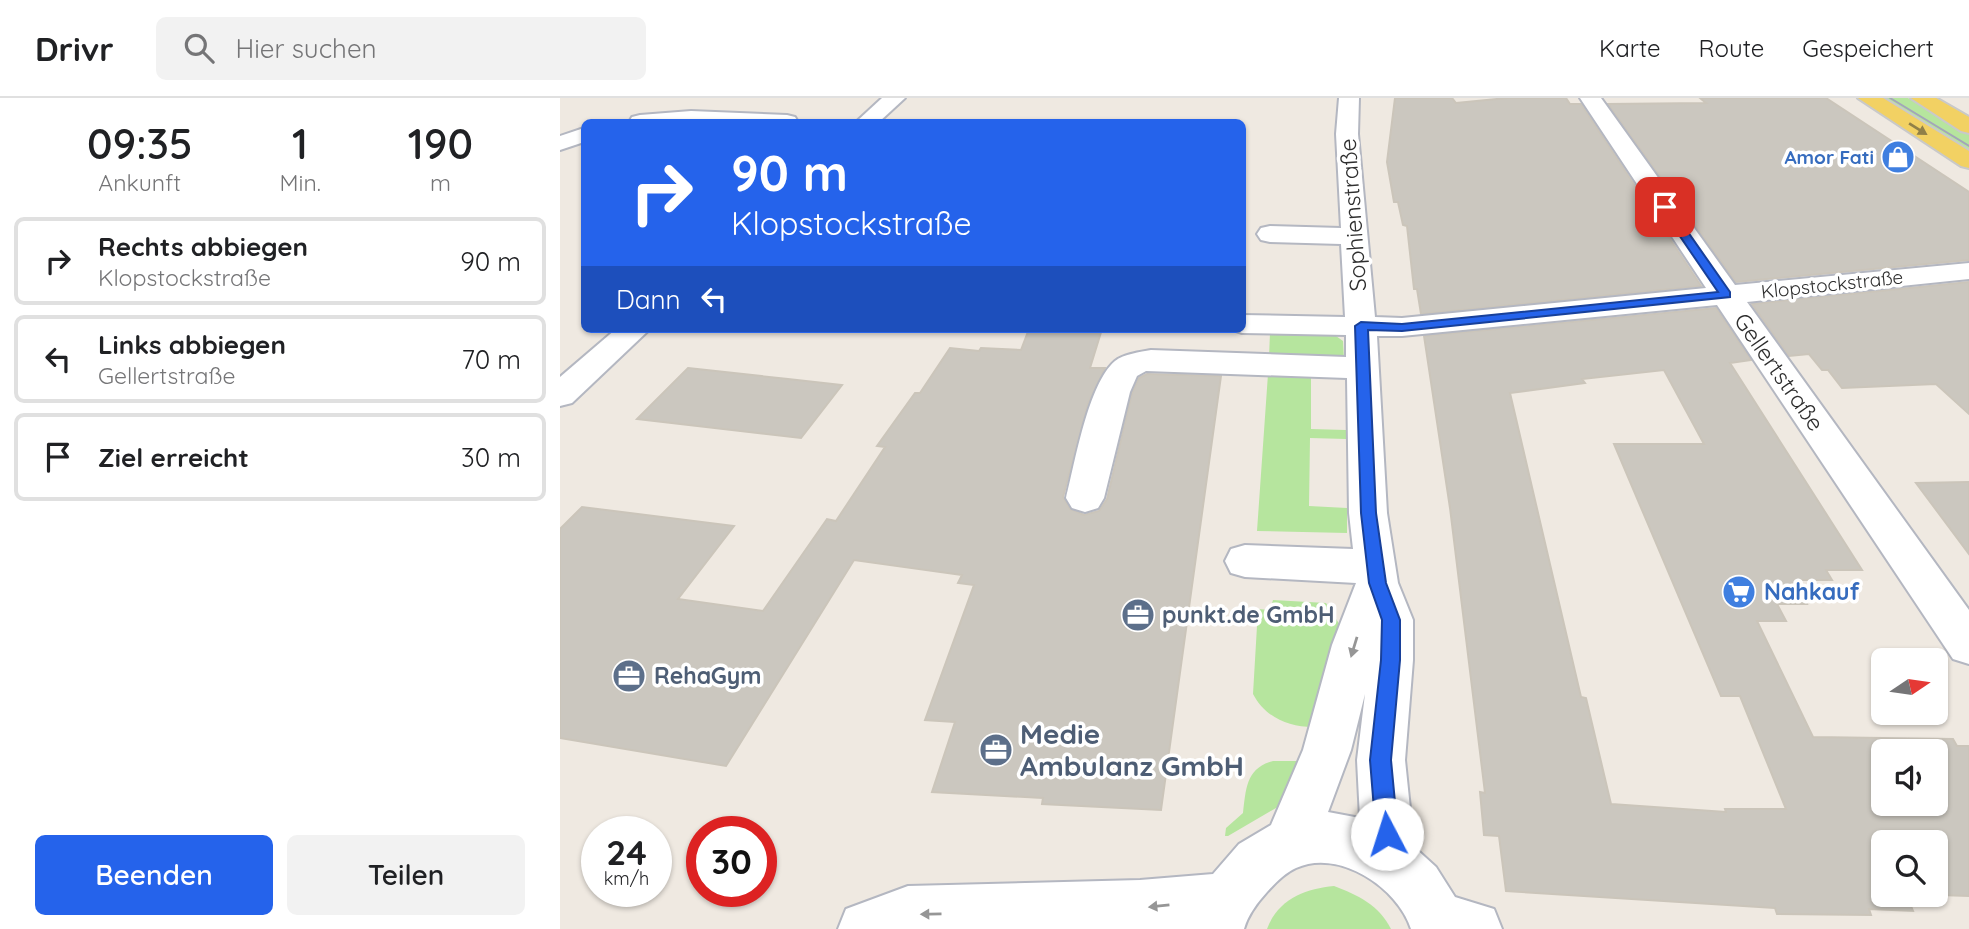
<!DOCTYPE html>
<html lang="de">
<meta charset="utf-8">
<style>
body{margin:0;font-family:Quicksand,sans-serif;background:#f2f2f2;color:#202124;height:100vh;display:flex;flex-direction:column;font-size:26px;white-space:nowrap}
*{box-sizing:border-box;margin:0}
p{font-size:23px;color:#757577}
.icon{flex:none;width:38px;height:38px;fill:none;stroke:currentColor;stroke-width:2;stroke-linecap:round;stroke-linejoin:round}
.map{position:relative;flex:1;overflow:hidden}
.details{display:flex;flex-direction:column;background:#fff;width:560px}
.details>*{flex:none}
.guide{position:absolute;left:21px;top:21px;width:665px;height:214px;border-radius:10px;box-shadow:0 2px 5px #0004;background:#2563eb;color:#fff;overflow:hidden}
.needle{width:46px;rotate:77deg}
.fabs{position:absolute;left:1311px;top:550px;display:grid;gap:14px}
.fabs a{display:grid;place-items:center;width:77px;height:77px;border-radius:10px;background:#fff;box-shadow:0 2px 5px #0004;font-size:35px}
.speed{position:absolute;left:21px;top:718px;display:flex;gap:14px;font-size:35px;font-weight:700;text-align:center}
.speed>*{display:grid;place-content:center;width:91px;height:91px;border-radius:50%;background:#fff;box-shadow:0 2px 5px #0004;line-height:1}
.speed small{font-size:18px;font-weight:400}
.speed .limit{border:10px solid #d22;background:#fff;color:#111}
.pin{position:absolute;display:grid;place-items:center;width:60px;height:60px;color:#fff;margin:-30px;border-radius:14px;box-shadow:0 4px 10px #0006}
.me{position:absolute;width:77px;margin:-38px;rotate:355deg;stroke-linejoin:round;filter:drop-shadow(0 0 5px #0008)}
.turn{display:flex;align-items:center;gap:24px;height:147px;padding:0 35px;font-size:32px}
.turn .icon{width:91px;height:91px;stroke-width:2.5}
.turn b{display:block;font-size:49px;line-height:60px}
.then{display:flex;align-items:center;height:66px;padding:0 35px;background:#0003;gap:14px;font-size:26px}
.eta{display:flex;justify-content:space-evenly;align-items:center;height:119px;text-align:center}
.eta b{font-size:42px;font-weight:600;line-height:49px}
.action{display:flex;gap:14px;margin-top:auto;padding:14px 35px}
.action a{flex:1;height:80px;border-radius:10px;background:#2563eb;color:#fff;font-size:28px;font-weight:600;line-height:80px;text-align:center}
.action a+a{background:#f2f2f2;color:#202124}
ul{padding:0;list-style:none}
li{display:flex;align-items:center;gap:21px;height:88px;margin:0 14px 10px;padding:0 21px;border:4px solid #e0e0e0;border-radius:10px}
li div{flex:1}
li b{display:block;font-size:26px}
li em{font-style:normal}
header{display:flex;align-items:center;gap:42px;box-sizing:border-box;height:98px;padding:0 35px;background:#fff;border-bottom:2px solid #e0e0e0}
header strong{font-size:33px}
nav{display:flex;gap:38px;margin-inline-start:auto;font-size:24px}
.search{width:490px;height:63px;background:#f2f2f2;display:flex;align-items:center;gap:18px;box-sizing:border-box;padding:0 24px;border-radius:10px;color:#757577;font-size:26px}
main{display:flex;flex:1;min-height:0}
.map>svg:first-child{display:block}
.green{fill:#b6e59e}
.building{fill:#cbc7bf;stroke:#cbc5ba;stroke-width:2;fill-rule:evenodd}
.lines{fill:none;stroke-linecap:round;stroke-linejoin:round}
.minor-casing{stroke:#b4b7c1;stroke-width:4}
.major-casing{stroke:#c9c9c9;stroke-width:4}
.minor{fill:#fff;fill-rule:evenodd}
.major{fill:#f2d163;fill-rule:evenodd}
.tram{stroke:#a3a6b8;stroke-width:2}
.oneway{fill:#908048}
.oneway2{fill:#969696}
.route{fill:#2563eb;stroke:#184099;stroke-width:2}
.labels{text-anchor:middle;stroke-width:7;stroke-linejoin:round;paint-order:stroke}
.far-shop-label{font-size:19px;font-weight:bold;fill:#366cbe;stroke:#fff;text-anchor:end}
.far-street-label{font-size:19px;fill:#2e2e2e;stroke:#fff}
.street-label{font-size:23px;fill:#2e2e2e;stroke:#fff}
.shop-label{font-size:23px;font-weight:bold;fill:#366cbe;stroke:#fff;text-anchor:start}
.service-label{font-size:23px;font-weight:bold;fill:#4e5e75;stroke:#fff;text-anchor:start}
.near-service-label{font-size:28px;font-weight:bold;fill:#4e5e75;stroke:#fff;text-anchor:start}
</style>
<header>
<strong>Drivr</strong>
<div class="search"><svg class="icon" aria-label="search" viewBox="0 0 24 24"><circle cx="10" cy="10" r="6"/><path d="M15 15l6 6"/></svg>Hier suchen</div>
<nav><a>Karte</a><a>Route</a><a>Gespeichert</a></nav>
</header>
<main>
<section class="details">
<div class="eta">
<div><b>09:35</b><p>Ankunft</p></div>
<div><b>1</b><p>Min.</p></div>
<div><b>190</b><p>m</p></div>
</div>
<ul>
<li><svg class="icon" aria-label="right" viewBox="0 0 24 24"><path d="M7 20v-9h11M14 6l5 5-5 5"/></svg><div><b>Rechts abbiegen</b><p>Klopstockstraße</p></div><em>90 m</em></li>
<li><svg class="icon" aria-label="left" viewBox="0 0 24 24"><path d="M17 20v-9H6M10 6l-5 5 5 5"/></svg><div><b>Links abbiegen</b><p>Gellertstraße</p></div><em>70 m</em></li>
<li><svg class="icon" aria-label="arrive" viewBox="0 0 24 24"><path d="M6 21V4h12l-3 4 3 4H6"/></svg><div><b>Ziel erreicht</b></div><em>30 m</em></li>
</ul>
<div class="action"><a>Beenden</a><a>Teilen</a></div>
</section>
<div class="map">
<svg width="1409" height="831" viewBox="0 0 1409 831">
<rect width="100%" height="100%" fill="#efe9e1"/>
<g class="green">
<path d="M1321 0H1348L1409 36V53Z"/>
<path d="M710 235 776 238 783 243 784 262 709 259Z"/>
<path d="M708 276 751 277V331L786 332V341L750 340 749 408 787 410V435L697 433Z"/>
<path d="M713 502 766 505 783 532 753 629C728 629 705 619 693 596L698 511 710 512Z"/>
<path d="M713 663H738L728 703 668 738H665L666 730 683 715C686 691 686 670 713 663Z"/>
<path d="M774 788C798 797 819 807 831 831H707C718 801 745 791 774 788Z"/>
</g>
<g class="building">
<path d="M835 0H892L896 5 947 0H1006L1010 6H1021L1141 188 861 216 857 191H854L847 128 843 127 838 104H834L827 64Z"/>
<path d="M1140 0H1266L1409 94V162L1176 184 1048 6 1146 5Z"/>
<path d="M1409 184V316L1376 286 1282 290 1268 272H1262L1249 256 1229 258 1192 206Z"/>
<path d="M1156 210 1191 262 1170 265 1302 472H1266L1272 482H1235L1247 506H1217L1226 523H1197L1253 639 1393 641 1397 648H1409V798L1349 796H1376V744H1323V796H1346L1353 813 1309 811 1311 817 1217 816 1215 810 946 793 939 738 924 737 920 694 925 695 890 410 864 238ZM1104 272 1144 346H1054L1161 598H1180L1226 711H1165L1166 714 1051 706 1026 600 1021 599 950 295 1025 285 1022 281ZM1323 653H1376V705H1323Z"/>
<path d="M469 231H542L530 270H545L528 306 503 399 510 411 524 417 539 413 547 401 572 295 579 280 587 276 661 278 601 712 482 706 483 700 372 694 395 624 365 622 414 487 398 485 402 477 294 462 166 668 0 640V431L22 409 174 428 118 501 203 513 267 421 276 423 325 349 317 348 355 295H360L390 250 419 253 421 250 461 252Z"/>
<path d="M128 270 228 281 282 287 241 340 77 321Z"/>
<path d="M1409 384V456L1356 385Z"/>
</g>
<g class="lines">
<defs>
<g id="minor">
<path d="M322 0H345L319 24H296Z"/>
<path d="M779 0H799L798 36 815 219 842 220 1146 190 1020 0H1041L1175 187 1409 165V181L1187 204 1409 512V566L1393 561 1157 207 842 238H817L827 415 838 485 853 522V562L845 662 854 749 876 769 895 799 934 811 942 831H851C838 790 779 750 736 770 725 775 715 785 707 794 697 805 688 817 684 831H278L286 811 348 788 580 782 653 776 679 746 711 727 743 652 772 547 796 485 685 479 671 475 665 463 671 451 685 447 793 451 789 415 787 280 586 273 577 278 570 294 544 400 538 410 525 414 512 410 506 400C515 365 528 286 555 263 564 256 580 254 591 252L786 259V237L682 235 670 231H682V217L785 219 781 146 710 144 701 142 697 136 701 130 710 128 781 130 776 36ZM805 596 797 662 800 720 768 714 791 652Z"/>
<path d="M131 13 227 17 235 19 238 24H69L72 19 80 17Z"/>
<path d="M24 30V44L0 52V38Z"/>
<path d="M56 231H90L12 305 0 308V279Z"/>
</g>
<g id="major">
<path d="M1298 0H1323L1409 53V70L1401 68Z"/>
<path d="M1351 0H1376L1409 19V35L1401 33Z"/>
</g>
</defs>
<use href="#minor" class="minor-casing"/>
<use href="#major" class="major-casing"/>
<use href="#minor" class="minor"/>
<use href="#major" class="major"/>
<path class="tram" d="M1330 0 1409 48"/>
</g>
<defs><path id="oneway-solid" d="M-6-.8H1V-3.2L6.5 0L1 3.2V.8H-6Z" transform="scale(1.75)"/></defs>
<use class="oneway" href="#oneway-solid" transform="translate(1358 31) rotate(32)"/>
<g class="oneway2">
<use href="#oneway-solid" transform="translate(794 549) rotate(107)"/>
<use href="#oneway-solid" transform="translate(599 808) rotate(174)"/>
<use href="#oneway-solid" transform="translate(371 816) rotate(179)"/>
</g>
<path class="route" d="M1105 106 1109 107 1170 194V199L842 233 808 232 816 415 826 485 840 522V562L831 662 838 736 835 743 827 746 820 743 816 736 810 662 821 562 822 522 809 485 801 415 795 228 801 224 842 226 1158 194 1100 109Z"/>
<defs>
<symbol id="shop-disc" viewBox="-11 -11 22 22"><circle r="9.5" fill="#3f7fe0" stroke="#fff"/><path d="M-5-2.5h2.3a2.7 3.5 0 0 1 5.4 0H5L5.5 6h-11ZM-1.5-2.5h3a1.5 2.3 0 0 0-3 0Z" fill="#fff"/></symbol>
<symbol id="supermarket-disc" viewBox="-11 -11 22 22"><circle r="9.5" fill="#3f7fe0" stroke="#fff"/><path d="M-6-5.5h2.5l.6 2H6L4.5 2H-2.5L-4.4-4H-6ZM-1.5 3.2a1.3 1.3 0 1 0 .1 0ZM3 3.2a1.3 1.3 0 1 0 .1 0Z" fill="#fff"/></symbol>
<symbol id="office-disc" viewBox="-11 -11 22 22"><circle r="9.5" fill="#5c6f8a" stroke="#fff"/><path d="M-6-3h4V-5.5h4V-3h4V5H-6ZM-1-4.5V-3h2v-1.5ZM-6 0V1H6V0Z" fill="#fff"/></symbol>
</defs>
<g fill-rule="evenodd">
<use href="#shop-disc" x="1319" y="40" width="38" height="38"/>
<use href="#supermarket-disc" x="1160" y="475" width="38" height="38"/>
<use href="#office-disc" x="559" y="498" width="38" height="38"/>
<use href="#office-disc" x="50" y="559" width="38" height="38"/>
<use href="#office-disc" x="417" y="633" width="38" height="38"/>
</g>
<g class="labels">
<g class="far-shop-label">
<text x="1314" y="66">Amor Fati</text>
</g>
<g class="far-street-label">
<text transform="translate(1272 186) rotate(-6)" y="7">Klopstockstraße</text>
</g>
<g class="street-label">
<text transform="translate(793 117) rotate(-94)" y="8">Sophienstraße</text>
<text transform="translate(1219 274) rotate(55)" y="8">Gellertstraße</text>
</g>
<g class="shop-label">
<text x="1204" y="502">Nahkauf</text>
</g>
<g class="service-label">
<text x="602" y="525">punkt.de GmbH</text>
<text x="94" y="586">RehaGym</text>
</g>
<g class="near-service-label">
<text x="460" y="646">Medie<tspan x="460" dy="32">Ambulanz GmbH</tspan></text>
</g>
</g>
</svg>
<div class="fabs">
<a><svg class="needle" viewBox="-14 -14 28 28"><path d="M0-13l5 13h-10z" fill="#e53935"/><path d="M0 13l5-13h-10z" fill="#757577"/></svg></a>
<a><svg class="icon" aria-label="sound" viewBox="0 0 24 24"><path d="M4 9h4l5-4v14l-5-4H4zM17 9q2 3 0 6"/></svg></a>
<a><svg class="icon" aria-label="search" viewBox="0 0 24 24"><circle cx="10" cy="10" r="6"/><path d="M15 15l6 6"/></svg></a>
</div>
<div class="speed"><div>24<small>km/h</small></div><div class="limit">30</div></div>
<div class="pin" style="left:1105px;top:109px;background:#d93025"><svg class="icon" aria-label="arrive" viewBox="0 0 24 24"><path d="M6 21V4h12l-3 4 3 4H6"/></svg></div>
<svg class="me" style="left:827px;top:736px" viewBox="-20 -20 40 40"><circle r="19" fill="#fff"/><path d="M0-13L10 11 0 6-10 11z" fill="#2563eb"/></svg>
<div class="guide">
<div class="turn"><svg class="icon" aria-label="right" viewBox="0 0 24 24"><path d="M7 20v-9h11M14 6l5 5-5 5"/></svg><div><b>90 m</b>Klopstockstraße</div></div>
<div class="then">Dann<svg class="icon" aria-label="left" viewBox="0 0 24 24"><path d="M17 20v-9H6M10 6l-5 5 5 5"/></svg></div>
</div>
</div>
</main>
